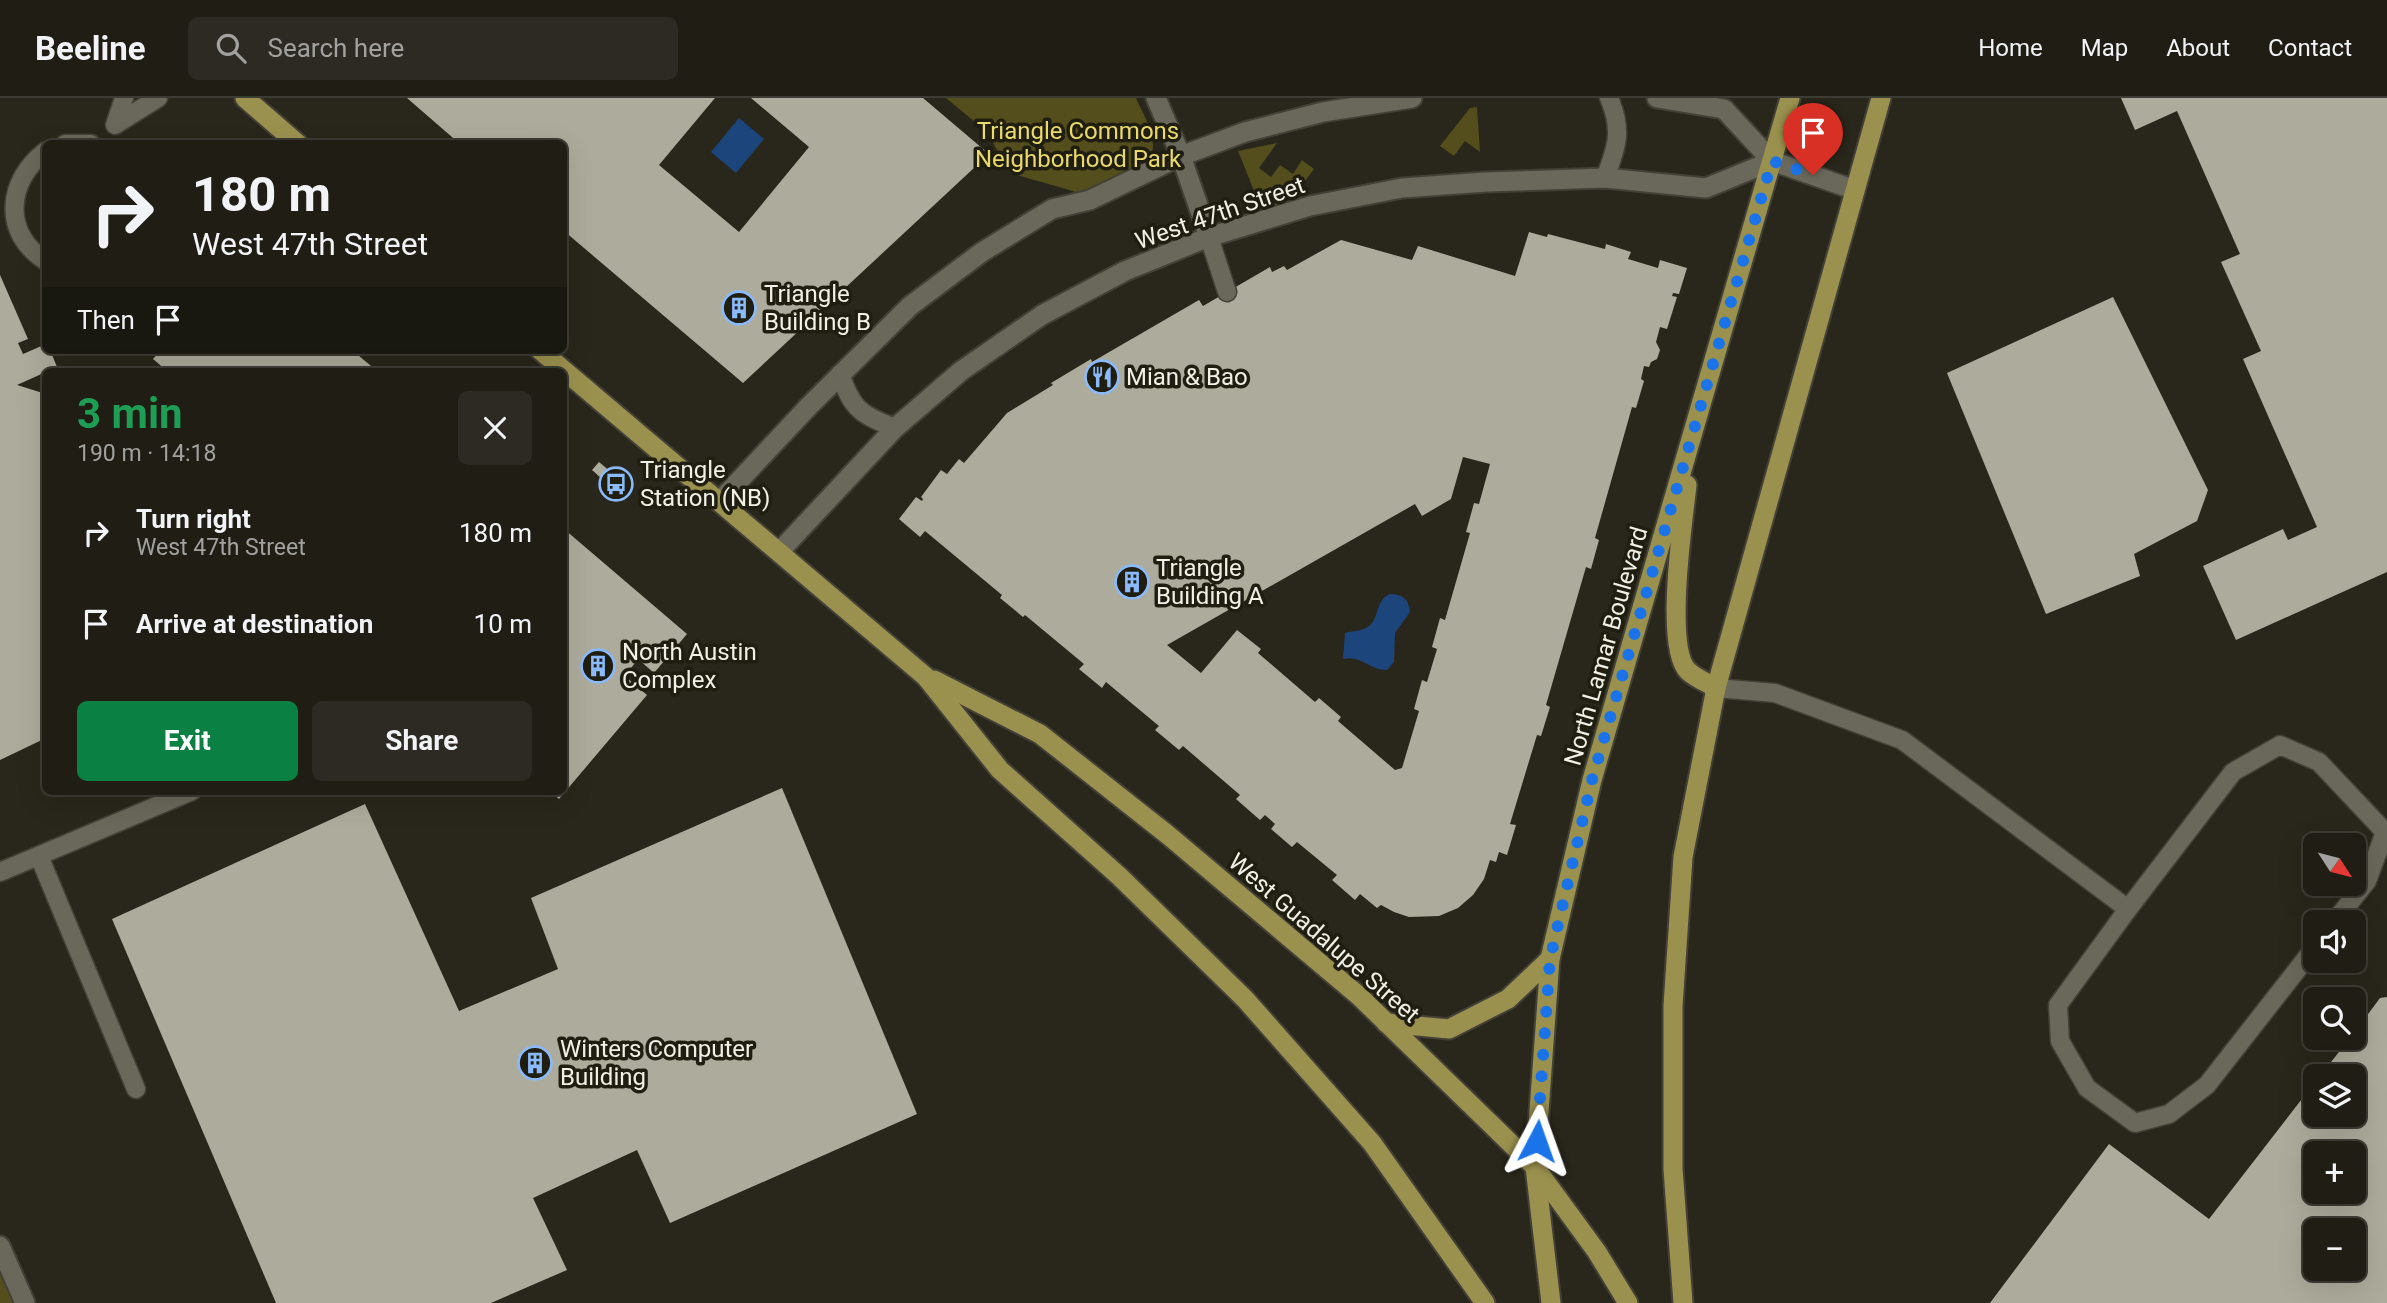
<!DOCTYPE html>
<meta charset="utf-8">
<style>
body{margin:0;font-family:Roboto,sans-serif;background:#2c2a22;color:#f1f3f6;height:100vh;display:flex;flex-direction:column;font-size:26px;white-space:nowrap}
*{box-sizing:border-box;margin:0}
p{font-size:23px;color:#a1a2a0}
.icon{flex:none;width:38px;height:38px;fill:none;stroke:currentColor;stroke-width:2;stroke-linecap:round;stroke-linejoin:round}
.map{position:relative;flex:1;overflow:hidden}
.side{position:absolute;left:42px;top:270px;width:525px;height:427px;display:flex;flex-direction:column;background:#1f1d14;border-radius:10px;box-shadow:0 7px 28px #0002,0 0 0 2px #3c3b34}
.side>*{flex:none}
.guide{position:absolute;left:42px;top:42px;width:525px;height:214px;border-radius:10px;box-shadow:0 7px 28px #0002,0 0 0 2px #3c3b34;background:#1f1d14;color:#f1f3f6;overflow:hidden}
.needle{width:46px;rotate:126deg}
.fabs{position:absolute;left:2303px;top:735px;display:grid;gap:14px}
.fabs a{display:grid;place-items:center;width:63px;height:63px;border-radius:10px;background:#1f1d14;box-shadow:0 7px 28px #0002,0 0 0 2px #3c3b34;font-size:35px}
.pin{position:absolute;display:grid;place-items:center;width:60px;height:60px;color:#fff;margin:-72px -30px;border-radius:50% 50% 50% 0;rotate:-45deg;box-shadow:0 0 7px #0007}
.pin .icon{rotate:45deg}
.me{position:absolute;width:77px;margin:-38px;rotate:4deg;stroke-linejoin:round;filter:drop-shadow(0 0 5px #0008)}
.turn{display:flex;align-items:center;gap:24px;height:147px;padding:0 35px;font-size:32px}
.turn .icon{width:91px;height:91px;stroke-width:2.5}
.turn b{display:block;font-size:49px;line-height:60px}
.then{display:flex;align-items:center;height:66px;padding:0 35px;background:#0003;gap:14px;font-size:26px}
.round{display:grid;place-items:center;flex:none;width:74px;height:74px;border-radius:10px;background:#2c2a22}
.overview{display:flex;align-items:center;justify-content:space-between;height:119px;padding:0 35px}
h1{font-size:42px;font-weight:700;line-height:52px;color:#1e9e55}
.action{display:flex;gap:14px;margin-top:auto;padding:14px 35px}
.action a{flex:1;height:80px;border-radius:10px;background:#0b8043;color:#fff;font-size:28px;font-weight:700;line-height:80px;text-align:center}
.action a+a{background:#2c2a22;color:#f1f3f6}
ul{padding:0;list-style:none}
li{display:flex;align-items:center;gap:21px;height:91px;padding:0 35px}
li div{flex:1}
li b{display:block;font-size:26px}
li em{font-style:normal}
header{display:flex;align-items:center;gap:42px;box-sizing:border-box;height:98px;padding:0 35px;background:#1f1d14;border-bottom:2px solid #3c3b34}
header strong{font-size:33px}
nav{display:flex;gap:38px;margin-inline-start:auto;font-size:24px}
.search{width:490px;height:63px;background:#2c2a22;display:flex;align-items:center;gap:18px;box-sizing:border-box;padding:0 24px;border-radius:10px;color:#a1a2a0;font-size:26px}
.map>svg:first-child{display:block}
.green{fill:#544d1c}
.water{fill:#1c457b}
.building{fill:#adab9b;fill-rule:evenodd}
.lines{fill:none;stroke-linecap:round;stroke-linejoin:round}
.service-casing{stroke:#434137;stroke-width:21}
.minor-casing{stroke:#434137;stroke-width:23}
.tertiary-casing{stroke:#434137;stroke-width:23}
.primary-casing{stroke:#434137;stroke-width:23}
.service{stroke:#6a685a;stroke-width:18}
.minor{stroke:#6a685a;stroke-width:19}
.tertiary{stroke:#6a685a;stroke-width:19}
.primary{stroke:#9b914e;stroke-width:19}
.route{stroke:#1a73e8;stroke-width:12;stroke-dasharray:0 21.6}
.labels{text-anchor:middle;stroke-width:7;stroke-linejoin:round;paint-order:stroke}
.park-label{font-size:24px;fill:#e9da6b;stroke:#1f1e11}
.street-label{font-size:24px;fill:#f0f0e7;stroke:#1f1e11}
.poi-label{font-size:24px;fill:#f0f0e7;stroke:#1f1e11;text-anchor:start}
</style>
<header>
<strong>Beeline</strong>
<div class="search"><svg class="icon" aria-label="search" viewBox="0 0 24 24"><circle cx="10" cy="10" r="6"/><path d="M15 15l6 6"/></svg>Search here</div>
<nav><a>Home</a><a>Map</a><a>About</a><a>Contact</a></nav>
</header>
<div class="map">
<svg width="2387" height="1205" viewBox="0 0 2387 1205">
<rect width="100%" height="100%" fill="#29271b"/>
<g class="green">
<path d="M946 0H1136C1145 21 1160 41 1149 64L1081 96 1066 91 1010 75 987 34Z"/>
<path d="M1477 9 1480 54 1465 43 1454 58 1440 48 1470 10Z"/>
<path d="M1277 45 1259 70 1271 79 1280 67 1293 76 1302 62 1314 71C1298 92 1290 108 1261 110L1238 53Z"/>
<path d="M0 1148 25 1205H0Z"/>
</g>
<g class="water">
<path d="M739 20 764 41 736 75 711 54Z"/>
<path d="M1390 496C1402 496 1409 501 1410 514L1395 535 1394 564 1387 572C1370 573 1362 557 1343 561L1345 535C1352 533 1362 533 1368 529 1380 520 1375 502 1390 496Z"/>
</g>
<g class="building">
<path d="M407 0H715L659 67 739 134 809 49 751 0H923L989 56 743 285 564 133V46H460Z"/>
<path d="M2121 0H2387V474L2236 542 2203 468 2283 431 2288 442 2317 429 2243 261 2261 253 2221 164 2240 156 2177 13 2135 32Z"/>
<path d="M1529 134 1547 139 1548 136 1605 151 1606 146 1631 154 1628 161 1658 170 1660 162 1687 170 1679 196 1673 195 1672 198 1677 199 1667 231 1660 229 1656 244 1660 252 1657 261 1651 264 1649 269 1644 268 1641 281 1644 283 1636 310 1632 309 1595 440 1599 442 1591 471 1586 469 1546 607 1550 609 1541 638 1537 637 1510 726 1516 727 1507 757 1499 754 1496 764 1490 762 1484 781 1473 797 1458 810 1439 818 1409 819 1394 814 1381 807 1377 810 1360 796 1355 802 1332 782 1337 777 1297 744 1292 749 1271 731 1275 726 1265 717 1260 722 1236 701 1240 697 1183 648 1179 652 1155 632 1159 628 1106 584 1102 590 1079 571 1084 566 1025 517 1023 519 1000 500 1002 497 925 433 920 439 899 421 916 399 922 403 923 401 921 399 941 372 947 376 959 361 964 365 1007 315 1053 287 1051 285 1091 261 1092 264 1199 202 1203 208 1270 169 1272 174 1284 168 1287 172 1341 142 1412 162 1418 148 1515 178ZM1463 359 1490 366 1479 406 1474 405 1466 434 1470 435 1445 522 1440 520 1432 549 1437 551 1427 584 1422 582 1414 611 1419 613 1402 670 1395 672 1338 623 1341 619 1319 600 1315 604 1258 555 1261 551 1237 532 1201 575 1167 547 1415 406 1422 418 1451 401Z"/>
<path d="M0 177 28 241 18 245 23 256 46 246V252H50L57 269 17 287 46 296V640L0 662Z"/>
<path d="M2113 199 2208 392 2197 423 2134 456 2140 478 2046 516 1947 275Z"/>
<path d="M161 252H352L377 273H167L153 261Z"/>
<path d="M599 364 618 380 611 389 592 372Z"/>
<path d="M564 431 687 536 654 575 638 561 625 578 647 597 559 701 550 693H564Z"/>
<path d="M782 690 917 1016 670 1125 637 1052 533 1100 567 1172 491 1205H276L112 821 365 706 459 913 558 871 531 800Z"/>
<path d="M2387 899V1205H1990L2109 1046 2209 1121 2315 984V1017H2354V978H2320L2350 940H2354V935L2380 900ZM2315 1055H2354V1094H2315ZM2315 1132H2354V1171H2315Z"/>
</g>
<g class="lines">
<defs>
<g id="service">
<path d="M124 0 115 27 158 0"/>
<path d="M65 46H91"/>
<path d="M46 53C7 82 1 135 46 163"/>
<path d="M1605 80C1617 49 1623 32 1609 0"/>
<path d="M1209 139 1227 194"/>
<path d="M840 276C853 312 860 316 895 330"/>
<path d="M1716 590 1775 595 1902 642 2128 811"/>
<path d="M39 758 136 991"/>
<path d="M0 774 192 693"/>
<path d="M2315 849 2207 987 2169 1016 2135 1025 2087 990 2060 943 2058 907 2128 811 2233 674 2280 647 2319 664 2385 734 2367 783 2334 824"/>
</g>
<g id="minor">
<path d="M1156 0 1181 58 1209 139"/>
<path d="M1657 0 1724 11 1772 63 1855 92"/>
<path d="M720 403 809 308 910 208 982 154 1052 111 1090 102 1181 58 1245 34 1323 14 1412 0"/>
<path d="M780 453 895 330 961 273 1042 217 1125 173 1209 139 1310 108 1402 90 1486 84 1605 80 1706 90 1772 63"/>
</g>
<path id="tertiary" d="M0 1148 25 1205"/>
<g id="primary">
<path d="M245 0 298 46"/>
<path d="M540 252 926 579 1000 672 1119 778 1245 901 1372 1045 1485 1205"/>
<path d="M1687 387C1683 424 1664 549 1688 573 1695 580 1708 585 1716 590"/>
<path d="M934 582 1040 636 1168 737 1359 898 1535 1069 1597 1154 1628 1205"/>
<path d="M1386 925 1449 931 1508 901 1550 861"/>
<path d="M1551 1205 1535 1069 1550 861 1592 682 1790 0"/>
<path d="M1683 1205 1673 1071V908L1683 759 1716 590 1881 0"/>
</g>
</defs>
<use href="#service" class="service-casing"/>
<use href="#minor" class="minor-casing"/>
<use href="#tertiary" class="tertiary-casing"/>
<use href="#primary" class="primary-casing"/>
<use href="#service" class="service"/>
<use href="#minor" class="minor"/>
<use href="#tertiary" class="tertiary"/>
<use href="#primary" class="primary"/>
</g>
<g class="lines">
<path class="route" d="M1537 1043 1550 861 1592 682 1772 63 1813 77"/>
</g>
<defs>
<symbol id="building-ring" viewBox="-11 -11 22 22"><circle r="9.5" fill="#1f1e11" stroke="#8abafc" stroke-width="1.5"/><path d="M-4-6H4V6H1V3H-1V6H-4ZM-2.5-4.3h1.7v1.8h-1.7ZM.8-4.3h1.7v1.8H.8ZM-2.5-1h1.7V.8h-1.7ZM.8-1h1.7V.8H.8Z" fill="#8abafc"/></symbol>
<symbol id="restaurant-ring" viewBox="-11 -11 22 22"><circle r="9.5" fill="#1f1e11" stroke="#8abafc" stroke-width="1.5"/><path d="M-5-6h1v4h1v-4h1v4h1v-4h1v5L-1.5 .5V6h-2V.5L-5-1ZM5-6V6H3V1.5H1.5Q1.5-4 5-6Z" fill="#8abafc"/></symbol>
<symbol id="bus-ring" viewBox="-11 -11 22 22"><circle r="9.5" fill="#1f1e11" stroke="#8abafc" stroke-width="1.5"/><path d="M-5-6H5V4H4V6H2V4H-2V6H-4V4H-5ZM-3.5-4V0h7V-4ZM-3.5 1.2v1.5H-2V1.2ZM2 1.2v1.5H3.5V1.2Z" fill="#8abafc"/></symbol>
</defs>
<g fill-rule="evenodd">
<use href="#building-ring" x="720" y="191" width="38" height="38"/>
<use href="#restaurant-ring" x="1083" y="260" width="38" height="38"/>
<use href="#bus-ring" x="597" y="367" width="38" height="38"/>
<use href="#building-ring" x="1113" y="465" width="38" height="38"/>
<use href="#building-ring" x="579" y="549" width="38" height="38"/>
<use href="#building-ring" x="516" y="946" width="38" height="38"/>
</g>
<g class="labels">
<g class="park-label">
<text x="1078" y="41">Triangle Commons<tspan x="1078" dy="28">Neighborhood Park</tspan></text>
</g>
<g class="street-label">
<text transform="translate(1220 115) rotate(-19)" y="8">West 47th Street</text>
<text transform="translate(1606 548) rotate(-74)" y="8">North Lamar Boulevard</text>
<text transform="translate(1324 840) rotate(41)" y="8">West Guadalupe Street</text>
</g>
<g class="poi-label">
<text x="764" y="204">Triangle<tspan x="764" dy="28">Building B</tspan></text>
<text x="1126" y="287">Mian &amp; Bao</text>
<text x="640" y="380">Triangle<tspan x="640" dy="28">Station (NB)</tspan></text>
<text x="1156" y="478">Triangle<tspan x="1156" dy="28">Building A</tspan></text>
<text x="622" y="562">North Austin<tspan x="622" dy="28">Complex</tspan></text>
<text x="560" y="959">Winters Computer<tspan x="560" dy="28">Building</tspan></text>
</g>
</g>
</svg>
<div class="fabs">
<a><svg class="needle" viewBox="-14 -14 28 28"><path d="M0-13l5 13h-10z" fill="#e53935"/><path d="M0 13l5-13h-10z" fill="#a1a2a0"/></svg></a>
<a><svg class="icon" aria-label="sound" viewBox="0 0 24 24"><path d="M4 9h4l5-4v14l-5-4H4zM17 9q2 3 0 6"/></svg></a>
<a><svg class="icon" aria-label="search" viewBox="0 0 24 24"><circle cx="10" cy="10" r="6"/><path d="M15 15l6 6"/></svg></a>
<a><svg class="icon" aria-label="layers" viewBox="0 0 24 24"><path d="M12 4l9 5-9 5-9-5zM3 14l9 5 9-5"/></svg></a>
<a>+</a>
<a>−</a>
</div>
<div class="pin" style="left:1813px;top:77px;background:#d93025"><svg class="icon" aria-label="arrive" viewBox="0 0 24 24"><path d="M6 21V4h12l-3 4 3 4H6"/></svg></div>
<svg class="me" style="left:1537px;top:1043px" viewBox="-20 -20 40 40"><path d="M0-17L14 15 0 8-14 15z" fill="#1a73e8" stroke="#fff" stroke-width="4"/></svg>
<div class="guide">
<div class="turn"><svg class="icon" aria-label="right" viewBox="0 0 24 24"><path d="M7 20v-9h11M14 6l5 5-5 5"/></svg><div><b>180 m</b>West 47th Street</div></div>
<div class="then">Then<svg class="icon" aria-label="arrive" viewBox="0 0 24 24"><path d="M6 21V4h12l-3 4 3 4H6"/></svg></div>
</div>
<section class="side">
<div class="overview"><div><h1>3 min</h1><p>190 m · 14:18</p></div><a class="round"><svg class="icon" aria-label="close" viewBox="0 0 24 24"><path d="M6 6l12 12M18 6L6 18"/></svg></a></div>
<ul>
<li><svg class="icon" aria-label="right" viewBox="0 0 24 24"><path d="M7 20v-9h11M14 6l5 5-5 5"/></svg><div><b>Turn right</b><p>West 47th Street</p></div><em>180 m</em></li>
<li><svg class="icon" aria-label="arrive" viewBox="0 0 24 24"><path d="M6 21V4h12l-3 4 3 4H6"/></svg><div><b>Arrive at destination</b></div><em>10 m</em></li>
</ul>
<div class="action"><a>Exit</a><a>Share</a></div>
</section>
</div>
